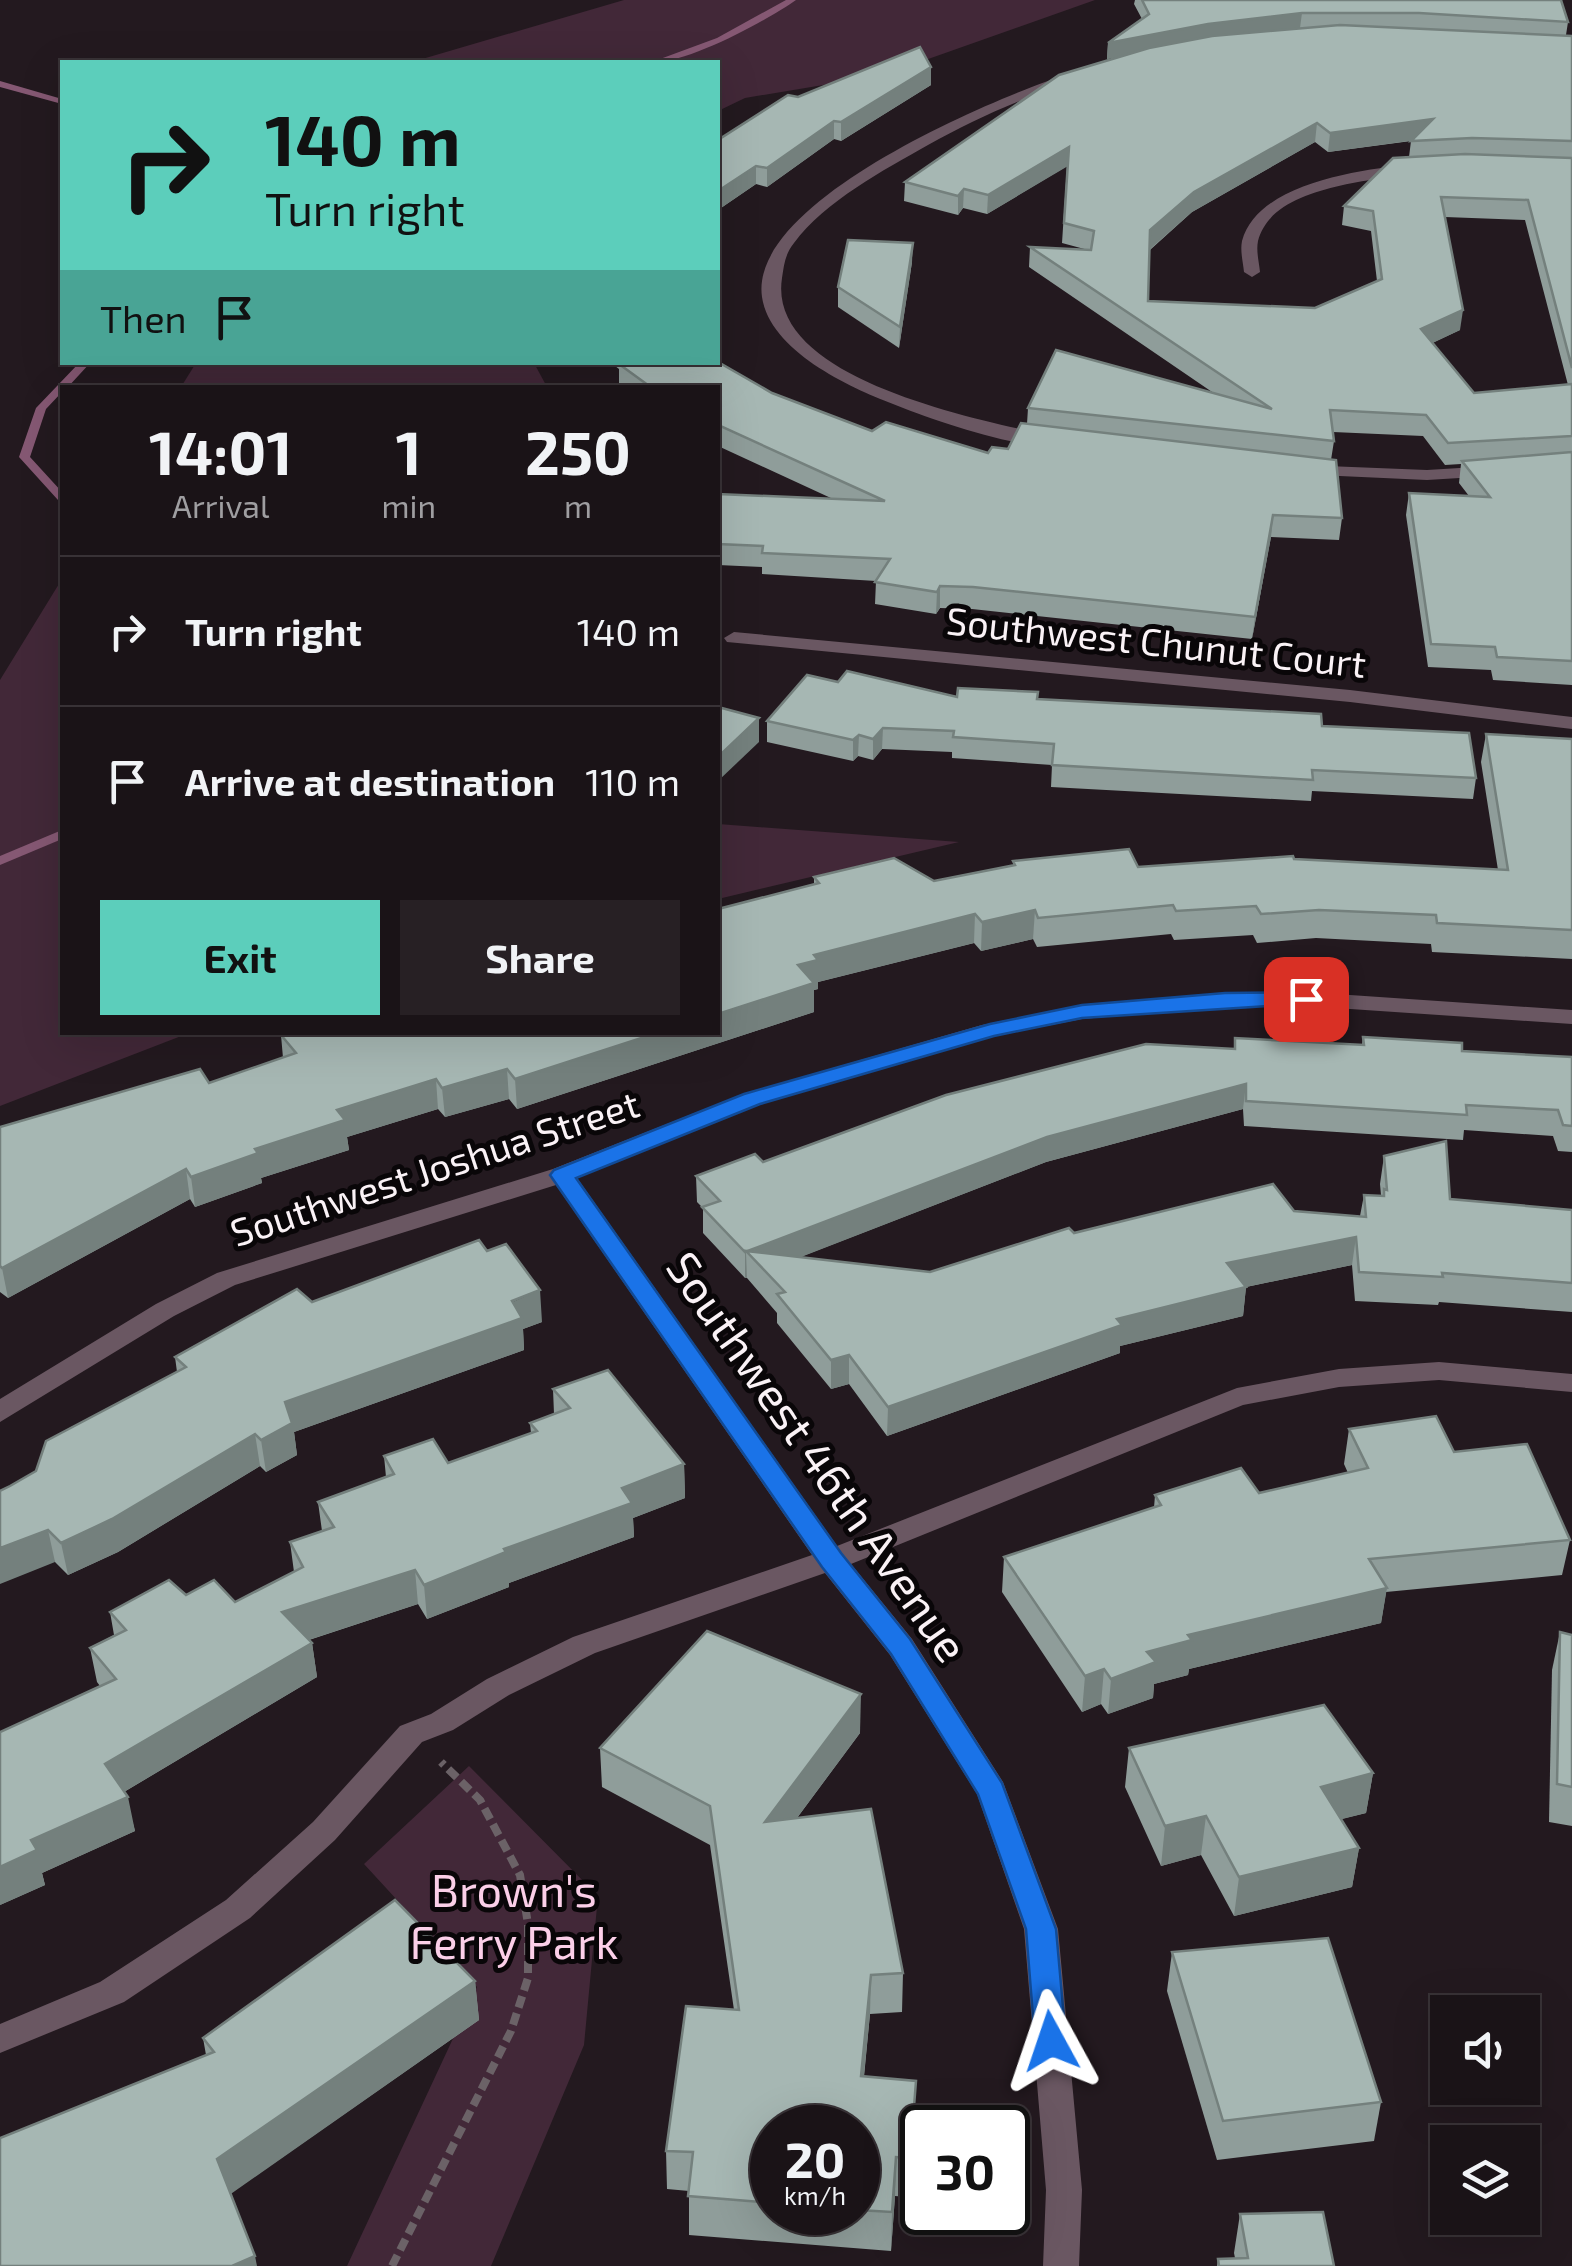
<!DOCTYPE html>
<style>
body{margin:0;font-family:"Exo 2",sans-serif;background:#272024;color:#f1f3f6;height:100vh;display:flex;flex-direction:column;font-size:38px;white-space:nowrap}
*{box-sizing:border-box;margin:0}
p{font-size:32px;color:#9f9ea1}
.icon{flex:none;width:55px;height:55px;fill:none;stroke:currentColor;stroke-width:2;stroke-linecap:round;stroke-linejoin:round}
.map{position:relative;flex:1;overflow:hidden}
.details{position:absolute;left:60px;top:385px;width:660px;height:650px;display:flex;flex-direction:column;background:#1a1317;border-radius:0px;box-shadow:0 10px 40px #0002,0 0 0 2px #383236}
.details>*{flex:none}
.top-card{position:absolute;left:60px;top:60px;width:660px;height:305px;border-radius:0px;box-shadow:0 10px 40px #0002,0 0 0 2px #383236;background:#5ccebb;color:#111;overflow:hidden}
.buttons{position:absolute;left:1430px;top:1995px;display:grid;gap:20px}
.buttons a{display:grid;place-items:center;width:110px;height:110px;border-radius:0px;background:#1a1317;box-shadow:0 10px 40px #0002,0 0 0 2px #383236;font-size:50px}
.speed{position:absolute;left:750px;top:2105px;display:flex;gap:20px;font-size:50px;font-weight:700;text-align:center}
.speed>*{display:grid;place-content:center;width:130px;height:130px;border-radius:50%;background:#1a1317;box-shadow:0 10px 40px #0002,0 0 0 2px #383236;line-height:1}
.speed small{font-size:25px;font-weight:400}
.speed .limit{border:5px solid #111;border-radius:15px;background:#fff;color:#111}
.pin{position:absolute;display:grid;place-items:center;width:85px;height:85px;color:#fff;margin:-42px;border-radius:20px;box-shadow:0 5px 15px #0006}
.me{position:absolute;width:110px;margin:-55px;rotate:355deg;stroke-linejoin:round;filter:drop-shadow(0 0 8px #0008)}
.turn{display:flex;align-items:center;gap:35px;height:210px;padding:0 40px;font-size:45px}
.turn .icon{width:130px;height:130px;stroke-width:2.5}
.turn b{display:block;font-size:70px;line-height:85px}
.then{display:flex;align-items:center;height:95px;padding:0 40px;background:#0003;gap:20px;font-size:38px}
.eta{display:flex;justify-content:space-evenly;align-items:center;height:170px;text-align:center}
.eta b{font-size:60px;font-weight:700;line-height:70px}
.cta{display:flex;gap:20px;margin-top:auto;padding:20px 40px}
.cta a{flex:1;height:115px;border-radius:0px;background:#5ccebb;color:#111;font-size:40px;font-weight:700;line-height:115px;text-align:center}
.cta a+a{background:#272024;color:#f1f3f6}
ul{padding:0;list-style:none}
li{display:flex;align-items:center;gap:30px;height:150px;padding:0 40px;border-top:2px solid #383236}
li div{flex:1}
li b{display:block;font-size:38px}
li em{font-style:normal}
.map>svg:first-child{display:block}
.green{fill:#422838}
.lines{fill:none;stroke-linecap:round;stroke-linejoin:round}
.stream{fill:#855873;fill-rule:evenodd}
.path{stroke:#6b6267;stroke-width:8;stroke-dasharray:12 6;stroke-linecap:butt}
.minor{fill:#6a5762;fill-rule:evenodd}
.wall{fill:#8f9d9a;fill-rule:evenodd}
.shaded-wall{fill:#74807d}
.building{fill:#a6b7b3;stroke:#74807d;stroke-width:2.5}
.route{fill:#1a73e8;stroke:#114b97;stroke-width:2.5}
.labels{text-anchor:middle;stroke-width:10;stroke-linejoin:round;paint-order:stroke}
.street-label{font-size:38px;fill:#faf2f6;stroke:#090608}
.near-street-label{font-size:45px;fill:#faf2f6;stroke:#090608}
.near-park-label{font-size:45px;fill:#fbcfe8;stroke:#090608}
</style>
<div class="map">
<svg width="1572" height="2266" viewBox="0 0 1572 2266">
<rect width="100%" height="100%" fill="#23191f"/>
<g class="green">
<path d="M624 0H1095L883 75 745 98 718 111V62H412Z"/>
<path d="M196 363H534L547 387H181Z"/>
<path d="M62 579V1032L189 1033 0 1106V680Z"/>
<path d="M718 824 959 842 718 899Z"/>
<path d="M469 1766 598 1896 584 2045 491 2266H347L477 1987 364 1864Z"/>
</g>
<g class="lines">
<g class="stream">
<path d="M786 0H796C766 21 687 64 652 62L717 38Z"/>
<path d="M0 81 62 99V104L0 87Z"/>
<path d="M80 362H91L67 388H62V392L46 409 30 457 62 492V501L58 500 19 457 36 408Z"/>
<path d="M62 830V839L0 865V856Z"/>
</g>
<path class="path" d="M392 2266 511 2031 528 1978V1924L520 1875 480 1800 441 1762"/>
<g class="minor">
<path d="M1068 74 1080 77C1064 89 1037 94 1017 102 987 114 957 129 928 145 884 170 825 201 794 243 785 254 784 265 782 278 766 381 984 420 1055 437V445C1022 451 927 418 893 404 849 387 770 351 762 297 748 201 994 98 1068 74Z"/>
<path d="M1412 164 1417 166V172C1372 182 1272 185 1258 241 1256 251 1259 262 1260 272L1252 277 1244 272C1243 262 1240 251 1242 241 1258 182 1362 170 1412 164Z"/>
<path d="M1302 465 1427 470 1492 466 1501 471 1492 476 1427 480 1296 474 1293 470Z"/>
<path d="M734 632 1350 690 1572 717V729L1350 702 727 642 724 638Z"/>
<path d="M1306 992 1572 1010V1024L1306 1006 1225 1007 1082 1019 994 1036 761 1104 577 1178 837 1546 1237 1388 1339 1369 1439 1362 1572 1374V1392L1439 1380 1339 1387 1243 1405 851 1564 912 1639 1003 1782 1058 1929 1082 2190 1079 2266H1043L1046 2190 1024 1929 977 1794 890 1655 825 1573 595 1653 509 1695 453 1730 422 1742 335 1840 250 1918 124 2002 0 2053V2024L100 1982 226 1900 313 1822 400 1726 431 1714 487 1679 573 1637 812 1555 556 1185 235 1285 174 1316 0 1422V1399L156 1304 217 1273 553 1169 743 1094 982 1025 1082 1005 1225 993Z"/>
</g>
</g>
<g class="wall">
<path d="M1135 0H1561L1568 22 1566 35 1572 36V685L1493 680 1491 670 1428 667 1406 515 1409 493 1469 496 1459 483 1461 464 1445 465 1423 436 1333 432 1334 441 1331 460 1342 518 1339 540 1271 537 1252 639 972 609 940 608 936 614 875 604 876 581 762 574V567L718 565V494L833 499 718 446V388H624L619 384V369L610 362H718L772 393 872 431 988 453 1008 449 1027 424 1028 408 1215 394 1029 267 1030 247 1088 250 1062 243 1067 166 987 214 963 208 958 215 904 201 905 182 1127 55 1107 59 1108 43 1142 19 1134 4ZM1411 141 1409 157 1344 206 1342 225 1371 231 1377 281 1315 308 1148 301 1150 250 1192 212 1315 142 1328 152ZM1445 217 1525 220 1568 385 1474 393 1432 343 1460 330Z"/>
<path d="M931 67V85L841 141 834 139 767 187 756 184 718 210V140L798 97Z"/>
<path d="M912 262 899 348 838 307V287Z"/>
<path d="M838 682 957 697 1322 726 1476 778 1473 799 1312 791 1311 801 1051 787 1052 765 952 758V752L882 749 873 760 858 756 853 761 767 742V721Z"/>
<path d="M1486 734 1572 739V959L1432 952 1431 944 1316 938 1257 943 1253 935 1174 940 1171 934 1037 947 1033 939 981 951 974 943 818 982V989L814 990V1012L517 1109 509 1099 445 1117 438 1109 347 1137 349 1150 261 1178 262 1183 195 1207 190 1199 8 1298 0 1292V1127L209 1083 283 1058 281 1035 718 1032 814 884V877L934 881 1013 865V861L1138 867 1294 859 1498 870 1481 762Z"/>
<path d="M1363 1037 1462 1051 1572 1057V1152L1558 1151 1553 1136 1464 1130 1463 1140 1244 1126 1243 1109 1046 1162 800 1257 930 1272 1074 1233 1294 1211 1360 1216 1364 1195H1381L1380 1184 1384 1156 1450 1199 1572 1210V1312L1439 1302 1438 1305 1355 1301 1352 1265 1246 1287 1243 1316 1120 1346V1353L887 1436 849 1384 831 1389 777 1323V1313L747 1278H745L703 1233V1208L697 1202 696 1176 763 1162 1234 1049 1235 1038 1362 1045Z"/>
<path d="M312 1302 542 1322 523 1329 524 1350 294 1432 297 1455 266 1472 260 1466 118 1552 68 1575 55 1562 10 1486 36 1471 177 1372 175 1357Z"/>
<path d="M553 1389 684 1464 685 1498 633 1518 634 1537 509 1583V1587L427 1619 418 1604 309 1640 312 1643 317 1677 124 1792 135 1831 42 1873 45 1885 0 1905 100 1686 97 1682 90 1648 114 1635 110 1612 186 1595 235 1602 294 1572 290 1542 322 1531 318 1502 386 1477 384 1456 448 1463 531 1433 530 1423 554 1414Z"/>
<path d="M1349 1429 1454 1452 1570 1540 1562 1575 1386 1592 1381 1623 1189 1669 1188 1675 1154 1684 1153 1698 1108 1714 1101 1704 1082 1712 1002 1592 1004 1557 1154 1508 1155 1495 1259 1493 1348 1473 1344 1464Z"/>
<path d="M1560 1632 1572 1635V1826L1549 1822 1552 1670Z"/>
<path d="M860 1733 797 1818 903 1973 902 2012 870 2014 864 2077 914 2120 908 2197 895 2196 891 2251 689 2235V2191L667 2189 666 2151 734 2010 710 1845 602 1787 600 1748ZM772 2128H858V2212H772Z"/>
<path d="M1129 1748 1373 1773 1366 1813 1341 1819 1359 1848 1352 1887 1234 1916 1201 1855 1161 1866 1125 1787Z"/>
<path d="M1172 1952 1381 2102 1374 2141 1217 2160 1167 1991Z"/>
<path d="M475 1981 479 2020 231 2193 0 2266 206 2055 203 2038Z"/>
<path d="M1240 2214 1334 2266H1217L1218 2259 1235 2258 1234 2253Z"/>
</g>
<g class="shaded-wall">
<path d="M1302 13 1300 28 1207 39 1107 59 1108 43 1208 24Z"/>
<path d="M931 67V85L841 141V122Z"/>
<path d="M1433 119 1431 138 1328 152 1330 133Z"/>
<path d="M834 121V139L767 187V168Z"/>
<path d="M1317 123 1315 142 1192 212 1149 250 1150 230 1194 192Z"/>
<path d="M1069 147 1068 166 987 214 988 195Z"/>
<path d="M756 166V184L718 210V191Z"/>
<path d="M964 189 963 208 958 215V196Z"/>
<path d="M913 243 912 262 899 348 900 327Z"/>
<path d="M1463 310 1460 330 1418 350 1421 329Z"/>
<path d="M1273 515 1271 537 1252 639 1255 617Z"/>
<path d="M940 586V608L936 614 937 592Z"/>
<path d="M759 718V742L718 781V757Z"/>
<path d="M883 728 882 749 873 760V739Z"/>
<path d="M859 735 858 756 853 761V740Z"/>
<path d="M1035 910 1033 939 981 951 982 922Z"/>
<path d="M975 914 974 943 818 982V989L814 990V1012L517 1109 515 1079 660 1032H718V1014L814 955Z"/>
<path d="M507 1069 509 1099 445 1117 442 1088Z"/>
<path d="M436 1079 438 1109 347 1137 349 1150 261 1178 262 1183 195 1207 191 1177 255 1149 337 1110Z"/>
<path d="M1246 1084 1243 1109 1046 1162 765 1271 747 1252 1047 1137Z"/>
<path d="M186 1169 190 1199 8 1298 2 1268Z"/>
<path d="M1356 1237 1352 1265 1246 1287 1243 1316 1120 1346V1353L887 1436 888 1407 1117 1319 1227 1263Z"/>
<path d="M745 1252H746L747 1278H745Z"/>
<path d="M540 1290 542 1322 523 1329 524 1350 294 1432 297 1455 266 1472 261 1440 285 1402Z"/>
<path d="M849 1355V1384L831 1389V1360Z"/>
<path d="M255 1434 260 1466 118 1552 68 1575 61 1543Z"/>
<path d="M684 1464 685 1498 633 1518 634 1537 509 1583V1587L427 1619 424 1585 504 1549 622 1488Z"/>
<path d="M48 1530 55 1562 0 1584V1548Z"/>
<path d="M415 1570 418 1604 287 1647 282 1612Z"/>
<path d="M1387 1588 1381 1623 1189 1669 1188 1675 1154 1684 1153 1698 1108 1714 1111 1679 1147 1652 1188 1635Z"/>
<path d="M312 1643 317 1677 112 1799 105 1764Z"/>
<path d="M1104 1669 1101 1704 1082 1712 1085 1676Z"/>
<path d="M861 1694 860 1733 765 1861V1822Z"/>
<path d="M1373 1773 1366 1813 1315 1826 1321 1787Z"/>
<path d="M128 1797 135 1831 42 1873 45 1885 0 1905V1867L31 1840Z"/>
<path d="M1206 1816 1201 1855 1161 1866 1165 1826Z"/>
<path d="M1359 1848 1352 1887 1234 1916 1239 1877Z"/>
<path d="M871 1975 870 2014 860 2115 861 2076Z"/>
<path d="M475 1981 479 2020 225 2198 217 2159Z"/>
<path d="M916 2081 914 2120 908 2197 910 2158Z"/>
<path d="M896 2157 895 2196 891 2251 892 2212Z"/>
<path d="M255 2256 257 2266H232Z"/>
</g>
<g class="building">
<path d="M1142 0H1561L1568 22 1419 13H1302L1208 24 1108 43 1149 14Z"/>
<path d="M1340 25 1572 36V141L1472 138 1411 141 1433 119 1330 133 1317 123 1194 192 1150 230 1148 301 1315 308 1382 279 1373 211 1344 206 1393 158 1465 154 1572 158V368L1528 200 1441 197 1463 310 1421 329 1474 393 1572 384V436L1448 443 1426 415 1330 410 1334 441 1028 408 1056 350 1272 409 1030 247 1091 250 1094 231 1064 223 1069 147 988 195 964 189 958 196 905 182 1059 75 1149 48 1212 36Z"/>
<path d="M920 47 931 67 841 122 834 121 767 168 756 166 718 191V140L788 95 798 97Z"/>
<path d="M848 240 913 243 900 327 838 287Z"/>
<path d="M624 362H718L772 393 872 431 886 422 988 453 992 447 1008 449 1021 423 1336 460 1342 518 1273 515 1255 617 973 587 940 586 937 592 875 582 890 559 762 553 763 546 718 544V494L885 501 718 425V388H652L619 364Z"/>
<path d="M1572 452V661L1497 657 1495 647 1431 644 1409 493 1490 497 1462 461Z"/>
<path d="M847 671 957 697 958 688 1038 692 1037 699 1321 714 1322 726 1469 733 1476 778 1312 770 1313 780 1052 765 1054 744 953 737 954 731 883 728 873 739 859 735 853 740 767 721 807 675 838 682Z"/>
<path d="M718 707 759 718 718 757Z"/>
<path d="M1486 734 1572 739V930L1437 923 1436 915 1319 910 1261 914 1256 906 1176 911 1173 905 1038 918 1035 910 982 922 975 914 814 955 818 960 798 965 814 983 718 1014V909L819 883 814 877 894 858 934 881 1015 865 1013 861 1129 849 1138 867 1293 856 1294 859 1508 870Z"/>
<path d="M291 1032H660L515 1079 507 1069 442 1088 436 1079 337 1110 345 1120 255 1149 258 1153 191 1177 186 1169 2 1268 0 1266V1127L200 1069 209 1083 296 1053 281 1035Z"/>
<path d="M1363 1037 1462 1043V1051L1572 1057V1126L1563 1125 1558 1110 1466 1105 1467 1115 1246 1101V1084L1047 1137 745 1252 702 1207 720 1201 696 1176 755 1154 763 1162 946 1095 1146 1044 1235 1049V1038L1364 1045Z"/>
<path d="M1446 1141 1450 1199 1572 1210V1283L1442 1273 1443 1277 1359 1272 1356 1237 1227 1263 1246 1287 1117 1319 1122 1325 888 1407 849 1355 831 1360 777 1294 785 1292 746 1251 930 1272 1069 1228 1074 1233 1273 1184 1294 1211 1366 1217 1364 1195 1384 1196V1189L1387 1190 1384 1156Z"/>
<path d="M479 1240 487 1251 506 1244 540 1290 512 1301 522 1318 285 1402 292 1423 261 1440 255 1434 112 1519 61 1543 48 1530 0 1548V1491L10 1486 36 1471 46 1441 186 1367 175 1357 297 1289 312 1302Z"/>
<path d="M608 1370 684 1464 622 1488 632 1503 504 1549 506 1552 424 1585 415 1570 282 1612 312 1643 105 1764 128 1797 31 1840 37 1850 0 1867V1732L116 1679 90 1648 126 1630 110 1612 169 1580 186 1595 214 1580 235 1602 303 1567 290 1542 334 1527 318 1502 394 1474 384 1456 433 1439 448 1463 537 1431 530 1423 570 1408 553 1389Z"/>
<path d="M1436 1416 1454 1452 1527 1444 1570 1540 1369 1559 1387 1588 1188 1635 1192 1640 1147 1652 1156 1662 1111 1679 1104 1669 1085 1676 1004 1557 1161 1505 1155 1495 1241 1468 1259 1493 1368 1468 1349 1429Z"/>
<path d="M707 1631 861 1694 765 1822 871 1809 903 1973 871 1975 861 2076 916 2081 910 2158 896 2157 892 2212 858 2210V2128H772V2203L688 2196 693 2152 666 2151 686 2006 739 2010 710 1806 600 1748Z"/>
<path d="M1560 1632 1572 1635V1787L1557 1784Z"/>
<path d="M1324 1705 1373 1773 1321 1787 1359 1848 1239 1877 1206 1816 1165 1826 1129 1748Z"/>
<path d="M395 1900 475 1981 217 2159 255 2256 232 2266H0V2138L214 2052 203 2038Z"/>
<path d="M1328 1938 1381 2102 1223 2121 1172 1952Z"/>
<path d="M1323 2212 1334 2266H1219L1218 2259 1248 2258 1240 2214Z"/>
</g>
<path class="route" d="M1306 992 1313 994 1317 999 1313 1003 1082 1018 994 1036 760 1104 576 1178 841 1553 910 1639 1002 1783 1056 1929 1066 2041 1062 2050 1051 2054 1040 2050 1035 2041 1026 1929 978 1794 891 1654 822 1567 550 1175 554 1170 744 1094 990 1024 1082 1005 1225 993Z"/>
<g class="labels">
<g class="street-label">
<text transform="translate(1156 643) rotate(6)" y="13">Southwest Chunut Court</text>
<text transform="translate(435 1169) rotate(-18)" y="13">Southwest Joshua Street</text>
</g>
<g class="near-street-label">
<text transform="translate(817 1457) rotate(55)" y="16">Southwest 46th Avenue</text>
</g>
<g class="near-park-label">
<text x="514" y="1907">Brown's<tspan x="514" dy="52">Ferry Park</tspan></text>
</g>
</g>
</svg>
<div class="buttons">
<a><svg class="icon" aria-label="sound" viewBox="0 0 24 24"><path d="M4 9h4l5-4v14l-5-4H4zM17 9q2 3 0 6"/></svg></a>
<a><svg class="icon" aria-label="layers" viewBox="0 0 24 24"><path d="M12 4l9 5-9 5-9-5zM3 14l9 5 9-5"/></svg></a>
</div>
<div class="speed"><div>20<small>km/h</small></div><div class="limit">30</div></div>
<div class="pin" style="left:1306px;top:999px;background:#d93025"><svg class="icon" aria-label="arrive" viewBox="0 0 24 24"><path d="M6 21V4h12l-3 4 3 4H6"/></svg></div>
<svg class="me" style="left:1051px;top:2041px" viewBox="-20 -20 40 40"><path d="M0-17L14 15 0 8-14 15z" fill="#1a73e8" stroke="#fff" stroke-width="4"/></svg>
<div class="top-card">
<div class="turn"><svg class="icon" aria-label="right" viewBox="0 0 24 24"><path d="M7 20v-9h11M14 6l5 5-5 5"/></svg><div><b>140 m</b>Turn right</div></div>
<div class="then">Then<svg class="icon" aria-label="arrive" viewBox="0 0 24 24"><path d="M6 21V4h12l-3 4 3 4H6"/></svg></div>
</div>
<section class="details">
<div class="eta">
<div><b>14:01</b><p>Arrival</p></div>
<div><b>1</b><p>min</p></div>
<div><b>250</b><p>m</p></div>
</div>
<ul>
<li><svg class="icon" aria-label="right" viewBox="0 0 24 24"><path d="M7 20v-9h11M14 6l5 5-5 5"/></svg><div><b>Turn right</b></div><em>140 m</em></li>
<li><svg class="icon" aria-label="arrive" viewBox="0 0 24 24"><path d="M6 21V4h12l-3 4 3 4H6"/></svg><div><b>Arrive at destination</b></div><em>110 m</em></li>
</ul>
<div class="cta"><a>Exit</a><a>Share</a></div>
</section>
</div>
